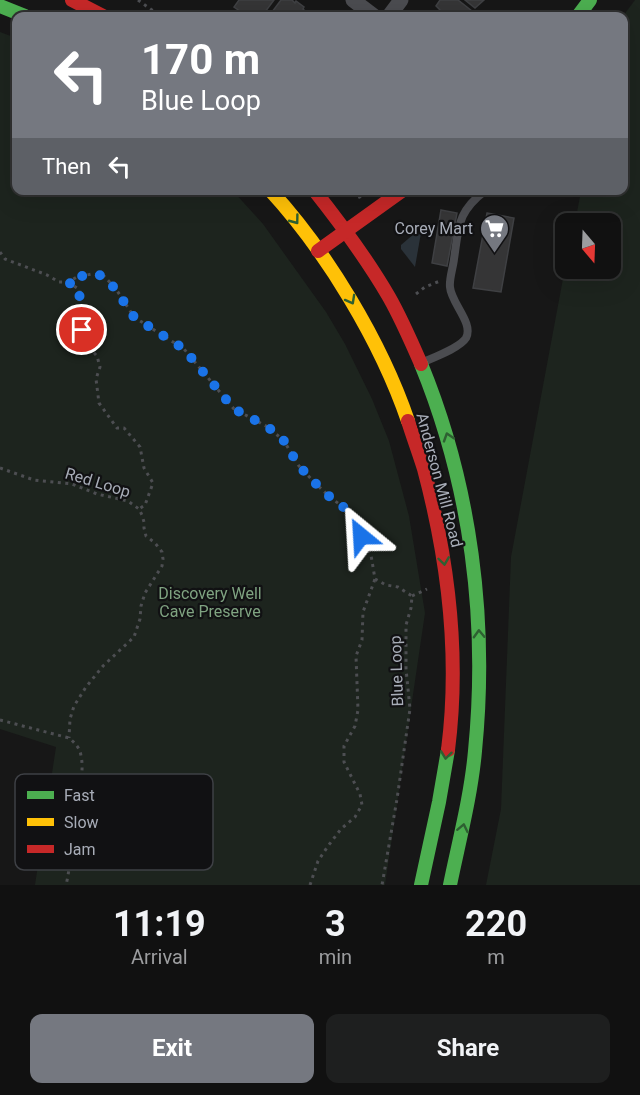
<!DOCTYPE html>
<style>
body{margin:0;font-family:Roboto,sans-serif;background:#1e1f1f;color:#f1f3f6;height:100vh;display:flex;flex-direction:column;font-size:22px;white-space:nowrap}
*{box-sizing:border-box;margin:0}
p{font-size:20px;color:#9c9d9f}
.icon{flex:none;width:33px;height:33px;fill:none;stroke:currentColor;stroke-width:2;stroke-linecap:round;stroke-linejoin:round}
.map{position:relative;height:885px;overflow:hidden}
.side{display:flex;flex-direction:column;background:#111;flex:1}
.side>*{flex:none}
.banner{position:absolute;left:12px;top:12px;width:616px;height:183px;border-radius:12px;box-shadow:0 6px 24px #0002,0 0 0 2px #303131;background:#757880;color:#fff;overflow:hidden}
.needle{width:39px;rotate:161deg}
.buttons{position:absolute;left:555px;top:213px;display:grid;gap:12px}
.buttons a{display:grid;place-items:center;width:66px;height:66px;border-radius:12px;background:#111;box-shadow:0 6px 24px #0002,0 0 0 2px #303131;font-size:30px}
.pin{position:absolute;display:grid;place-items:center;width:51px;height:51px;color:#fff;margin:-26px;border:3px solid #fff;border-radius:50%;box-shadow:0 2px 6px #0007}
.me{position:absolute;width:66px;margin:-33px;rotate:333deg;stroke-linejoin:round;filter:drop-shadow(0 0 4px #0008)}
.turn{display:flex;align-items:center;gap:21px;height:126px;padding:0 30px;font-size:27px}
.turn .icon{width:78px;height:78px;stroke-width:2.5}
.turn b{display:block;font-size:42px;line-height:51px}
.then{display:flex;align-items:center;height:57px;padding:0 30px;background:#0003;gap:12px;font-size:22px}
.eta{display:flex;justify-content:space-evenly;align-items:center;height:102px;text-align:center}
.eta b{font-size:36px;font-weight:700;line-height:42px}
.cta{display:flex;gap:12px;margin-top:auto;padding:12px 30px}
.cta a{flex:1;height:69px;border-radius:12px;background:#757880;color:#fff;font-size:24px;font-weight:700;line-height:69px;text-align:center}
.cta a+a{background:#1e1f1f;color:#f1f3f6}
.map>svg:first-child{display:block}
.green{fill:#1d241e}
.water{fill:#2a3239}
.building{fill:#353536;stroke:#3f4043;stroke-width:1.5}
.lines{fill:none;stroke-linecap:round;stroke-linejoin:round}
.path{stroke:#4d4e52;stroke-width:3;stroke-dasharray:3 4.5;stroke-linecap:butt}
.lane{stroke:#4b4c50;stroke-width:8}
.street{stroke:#4b4c50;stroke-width:15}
.fast{stroke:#4caf50;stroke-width:14}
.slow{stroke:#ffc107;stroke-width:14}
.jam{stroke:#c62828;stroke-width:14}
.oneway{stroke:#2e6032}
.route{stroke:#1a73e8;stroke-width:10;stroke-dasharray:0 18}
.labels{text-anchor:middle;stroke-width:4.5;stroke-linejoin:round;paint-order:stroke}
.poi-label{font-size:16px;fill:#a8adb8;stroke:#111113;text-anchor:end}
.street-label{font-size:16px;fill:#a8adb8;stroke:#111113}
.park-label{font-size:16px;fill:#7fa381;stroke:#111113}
.key{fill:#111113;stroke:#3e4045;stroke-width:1.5}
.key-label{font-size:16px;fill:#a8adb8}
</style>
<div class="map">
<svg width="640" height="885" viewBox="0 0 640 885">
<rect width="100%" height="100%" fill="#171717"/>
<g class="green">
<path d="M635 0H640V885H486L501 809 511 557 565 268H610V224L575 223 581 191 624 190 623 16Z"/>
<path d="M0 32 16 38V190L233 191 263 224 326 312 345 344 372 399 389 441 409 516 425 613 385 885H35L56 747 0 729Z"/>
</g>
<path class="water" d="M422 227 415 267 401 249V245Z"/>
<g class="building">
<path d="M239 0H274L262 16H247L234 7Z"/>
<path d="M281 0H292L295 3 296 1 304 7 303 9 307 13 304 16H269Z"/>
<path d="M440 0H458L472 11 469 14 473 16H439L441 14 438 12 440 10 436 6Z"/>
<path d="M465 0H484L475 8Z"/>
<path d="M441 210 457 213 447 266 432 263Z"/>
<path d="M487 213 514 218 501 292 473 288Z"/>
</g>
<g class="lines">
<g class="path">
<path d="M138 0 160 16"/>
<path d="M347 190 352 195 358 194 361 200"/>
<path d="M0 252 5 259 47 275 59 282H68L77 277 92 274 104 276 116 289 134 317 184 349 234 409 268 427 284 441 299 466 314 482 331 498 350 512 361 536 371 555 375 579 386 585 398 587 412 596 411 608 406 625V669L410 709 397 799 382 885"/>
<path d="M68 282 80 290 78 314 84 327 82 330 88 346 97 356 100 367 96 379 99 403 117 428H124L140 447 144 468 153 483 145 505 139 509"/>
<path d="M416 294 425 287 440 281"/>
<path d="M0 468 34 480 72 484 97 494 128 501 139 509 142 515 144 522V528L146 536 155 543 162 552 163 559 162 566 145 593 141 606 140 619 134 637 103 666 86 687 74 706 70 719 69 738"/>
<path d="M412 596 427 589"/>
<path d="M0 720 69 738C75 743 80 748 81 756 85 774 77 794 74 811 70 836 72 861 66 885"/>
<path d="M310 885 318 861 328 846 341 829 355 817 362 805 360 794 344 762V746L355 726 358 710 356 656 362 640 363 612 375 579"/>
</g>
<path class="lane" d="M421 363C432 358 460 348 466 338 474 323 451 303 450 287 449 279 453 268 454 259 459 226 457 212 486 190"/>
<g class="street">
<path d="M353 0 374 16"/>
<path d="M389 16 401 0"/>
</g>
<g class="fast">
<path d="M0 6 25 16"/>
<path d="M578 16 590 0"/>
<path d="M421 364C471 486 488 620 475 751 471 796 459 841 450 885"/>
<path d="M421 885 439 802 448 750"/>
</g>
<path class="slow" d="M270 190C327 252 381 342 408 421"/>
<g class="jam">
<path d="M72 0 103 16"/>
<path d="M314 190C341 224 367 259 389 297 401 318 411 341 421 364"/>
<path d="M318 251 403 190"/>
<path d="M408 421C413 437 419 453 424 469 448 559 460 656 448 750"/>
</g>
</g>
<defs><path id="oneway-chevron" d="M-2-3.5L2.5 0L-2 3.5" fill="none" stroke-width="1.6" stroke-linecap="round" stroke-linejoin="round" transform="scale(1.5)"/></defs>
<g class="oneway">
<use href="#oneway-chevron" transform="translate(295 220) rotate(53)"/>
<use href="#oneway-chevron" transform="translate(351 300) rotate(61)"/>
<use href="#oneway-chevron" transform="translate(448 437) rotate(-108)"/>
<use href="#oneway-chevron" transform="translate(444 561) rotate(82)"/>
<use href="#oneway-chevron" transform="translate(479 634) rotate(-92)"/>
<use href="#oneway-chevron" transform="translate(446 755) rotate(97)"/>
<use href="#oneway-chevron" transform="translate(463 828) rotate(-78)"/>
</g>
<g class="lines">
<path class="route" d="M82 330 84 327 78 314 80 290 68 282 77 277 92 274 104 276 116 290 134 317 184 349 234 409 268 427 284 441 299 466 314 482 331 498 350 512 361 536"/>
</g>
<defs>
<symbol id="supermarket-pin" viewBox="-11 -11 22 30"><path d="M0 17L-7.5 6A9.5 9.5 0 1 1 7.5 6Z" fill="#757880" stroke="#111113"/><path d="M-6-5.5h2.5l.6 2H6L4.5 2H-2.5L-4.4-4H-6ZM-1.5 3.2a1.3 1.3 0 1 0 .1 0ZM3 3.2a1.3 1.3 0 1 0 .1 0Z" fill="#fff"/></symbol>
</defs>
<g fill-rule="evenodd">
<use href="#supermarket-pin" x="478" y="212" width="33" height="45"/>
</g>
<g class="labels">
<g class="poi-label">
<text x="473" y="234">Corey Mart</text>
</g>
<g class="street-label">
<text transform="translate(440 480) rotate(75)" y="6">Anderson Mill Road</text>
<text transform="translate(98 482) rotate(17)" y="6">Red Loop</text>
<text transform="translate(396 671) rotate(-92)" y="6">Blue Loop</text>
</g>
<g class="park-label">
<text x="210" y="599">Discovery Well<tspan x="210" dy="18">Cave Preserve</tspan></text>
</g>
</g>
<rect x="15" y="774" width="198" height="96" rx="9" class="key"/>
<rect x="27" y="791" width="27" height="8" fill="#4caf50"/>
<rect x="27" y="818" width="27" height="8" fill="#ffc107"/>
<rect x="27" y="845" width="27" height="8" fill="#c62828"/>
<g class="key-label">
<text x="64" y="801">Fast</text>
<text x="64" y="828">Slow</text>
<text x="64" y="855">Jam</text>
</g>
</svg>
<div class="buttons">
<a><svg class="needle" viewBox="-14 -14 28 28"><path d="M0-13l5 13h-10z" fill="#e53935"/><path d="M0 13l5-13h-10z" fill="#9c9d9f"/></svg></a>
</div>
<div class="pin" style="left:82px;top:330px;background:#d93025"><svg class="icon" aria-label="arrive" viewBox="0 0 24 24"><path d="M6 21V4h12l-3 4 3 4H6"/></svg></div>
<svg class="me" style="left:361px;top:536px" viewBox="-20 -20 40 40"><path d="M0-17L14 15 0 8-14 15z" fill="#1a73e8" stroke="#fff" stroke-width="4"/></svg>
<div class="banner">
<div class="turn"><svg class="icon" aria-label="left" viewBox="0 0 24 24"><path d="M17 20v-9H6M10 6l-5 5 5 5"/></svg><div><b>170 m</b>Blue Loop</div></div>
<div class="then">Then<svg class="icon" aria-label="left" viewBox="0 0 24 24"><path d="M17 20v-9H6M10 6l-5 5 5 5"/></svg></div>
</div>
</div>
<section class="side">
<div class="eta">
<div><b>11:19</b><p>Arrival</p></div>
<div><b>3</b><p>min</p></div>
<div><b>220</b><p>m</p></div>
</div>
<div class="cta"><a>Exit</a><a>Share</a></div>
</section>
